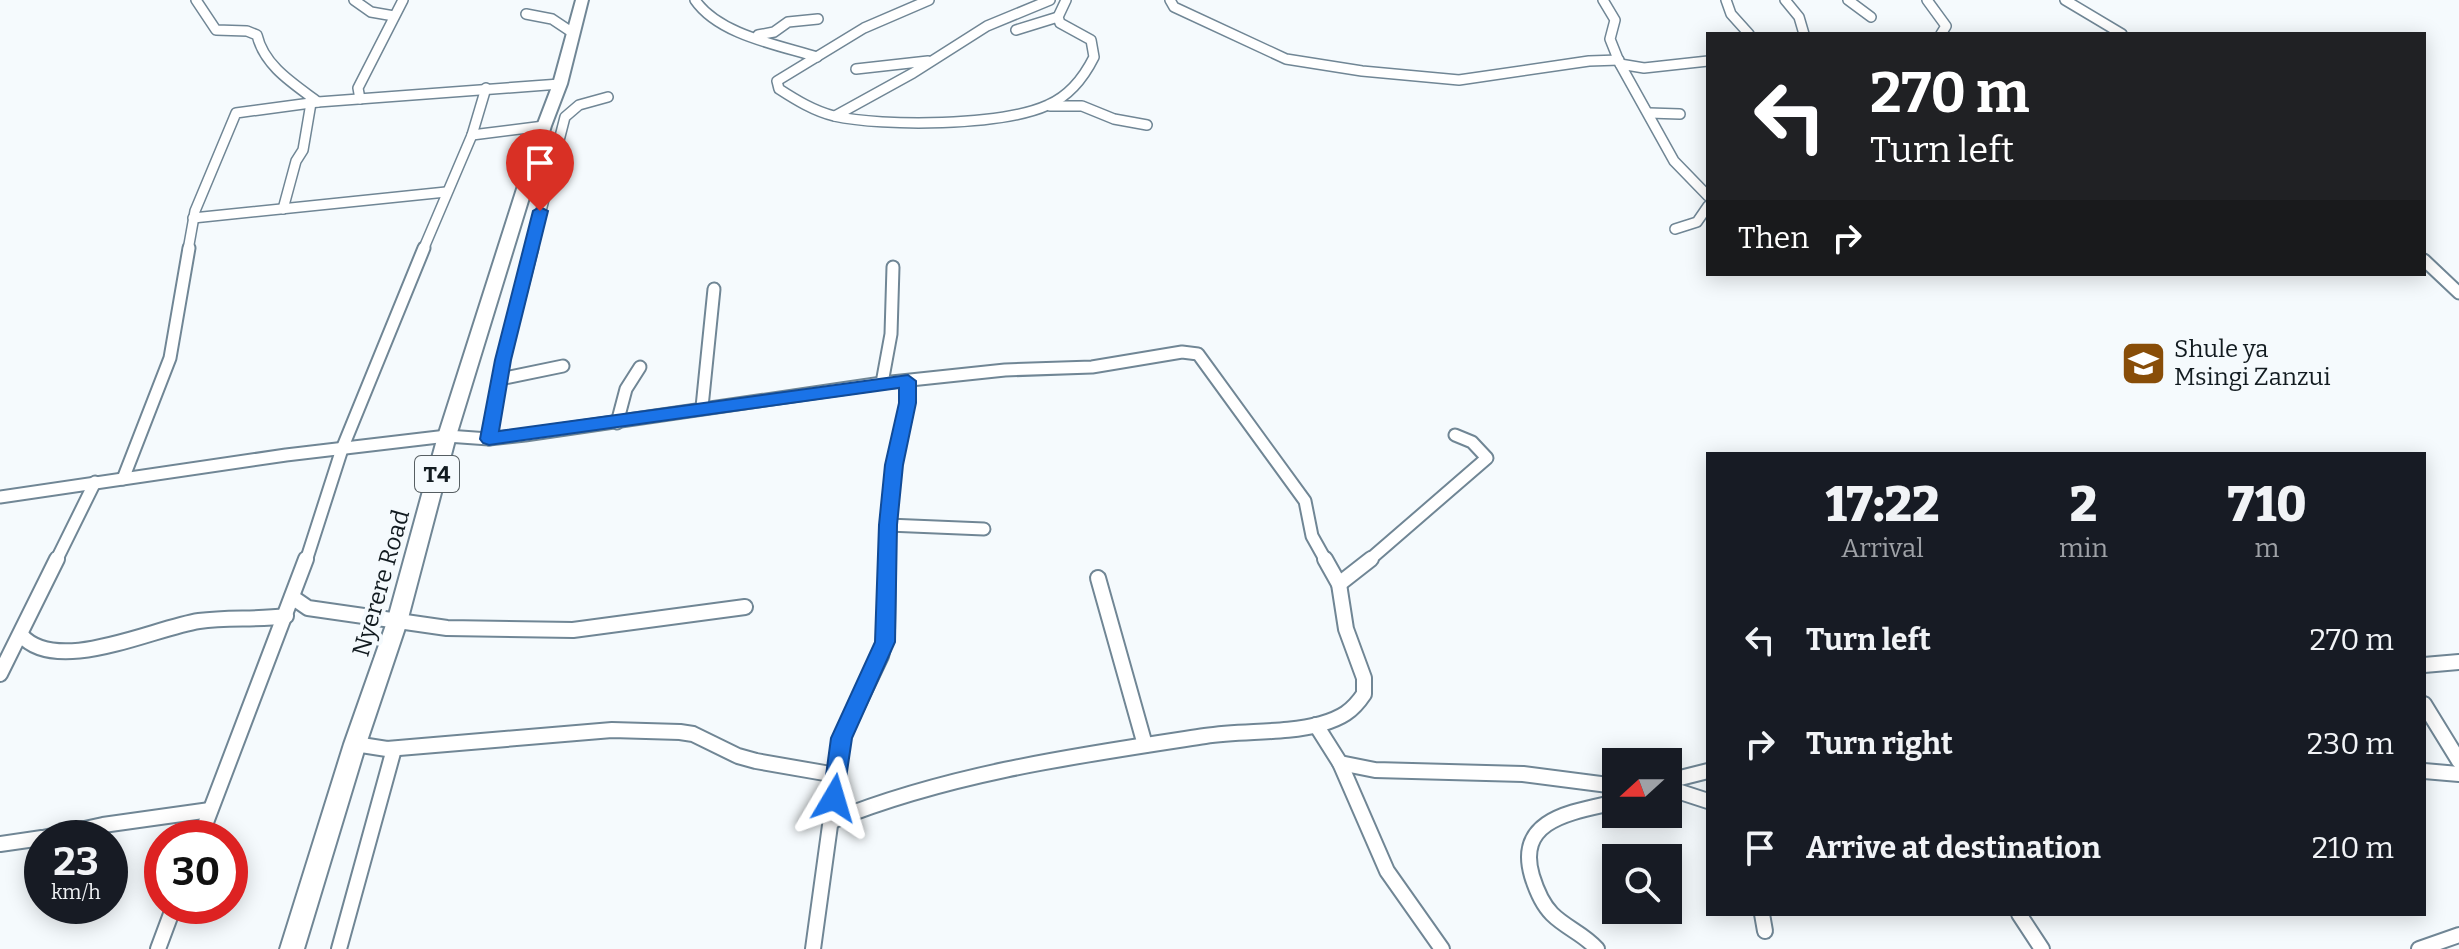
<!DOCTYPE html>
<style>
body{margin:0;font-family:Bitter,serif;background:#242831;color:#f1f3f6;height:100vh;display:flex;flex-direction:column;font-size:30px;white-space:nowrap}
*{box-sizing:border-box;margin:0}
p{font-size:26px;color:#9ea1a6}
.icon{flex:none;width:44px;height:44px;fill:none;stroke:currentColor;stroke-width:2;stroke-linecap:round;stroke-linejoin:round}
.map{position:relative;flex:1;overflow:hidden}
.details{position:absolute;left:1706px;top:452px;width:720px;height:464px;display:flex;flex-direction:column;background:#171b24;border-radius:0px;box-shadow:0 4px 20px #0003}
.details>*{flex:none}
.guide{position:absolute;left:1706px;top:32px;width:720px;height:244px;border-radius:0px;box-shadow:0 4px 20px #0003;background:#202124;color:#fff;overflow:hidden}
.needle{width:52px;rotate:249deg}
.buttons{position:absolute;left:1602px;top:748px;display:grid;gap:16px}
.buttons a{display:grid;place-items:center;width:80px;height:80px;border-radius:0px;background:#171b24;box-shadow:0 4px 20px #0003;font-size:40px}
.speed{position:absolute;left:24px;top:820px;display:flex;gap:16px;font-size:40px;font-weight:700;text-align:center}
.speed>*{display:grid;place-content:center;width:104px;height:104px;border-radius:50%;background:#171b24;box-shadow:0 4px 20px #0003;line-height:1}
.speed small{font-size:20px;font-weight:400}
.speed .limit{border:12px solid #d22;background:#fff;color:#111}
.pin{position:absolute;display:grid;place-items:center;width:68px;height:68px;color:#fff;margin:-82px -34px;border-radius:50% 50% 50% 0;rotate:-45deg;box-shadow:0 0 8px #0007}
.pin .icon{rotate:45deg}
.me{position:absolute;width:88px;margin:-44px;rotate:7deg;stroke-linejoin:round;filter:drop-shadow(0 0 6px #0008)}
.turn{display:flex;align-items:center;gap:28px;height:168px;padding:0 32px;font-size:36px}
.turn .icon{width:104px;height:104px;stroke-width:2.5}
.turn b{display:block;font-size:56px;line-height:68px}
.then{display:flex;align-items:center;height:76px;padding:0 32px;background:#0003;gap:16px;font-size:30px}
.eta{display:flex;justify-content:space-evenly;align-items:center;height:136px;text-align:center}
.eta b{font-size:48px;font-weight:800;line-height:56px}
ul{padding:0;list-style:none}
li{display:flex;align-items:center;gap:24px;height:104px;padding:0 32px}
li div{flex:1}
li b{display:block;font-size:30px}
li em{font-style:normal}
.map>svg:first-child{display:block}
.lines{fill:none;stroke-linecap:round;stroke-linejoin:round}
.minor-far2-casing{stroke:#708695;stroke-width:12}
.minor-far1-casing{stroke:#708695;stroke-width:15}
.minor-casing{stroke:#708695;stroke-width:18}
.highway-casing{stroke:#708695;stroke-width:4}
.minor-far2{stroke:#fff;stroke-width:9}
.minor-far1{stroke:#fff;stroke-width:11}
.minor{stroke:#fff;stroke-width:14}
.highway{fill:#fff;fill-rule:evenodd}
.route{fill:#1a73e8;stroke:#114b97;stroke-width:2}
.labels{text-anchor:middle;stroke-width:8;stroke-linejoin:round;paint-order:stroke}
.shield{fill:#f5fafd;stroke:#565e62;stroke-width:2}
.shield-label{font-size:22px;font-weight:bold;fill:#121b20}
.poi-label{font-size:24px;fill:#121b20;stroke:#f5fafd;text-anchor:start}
.street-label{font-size:24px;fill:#121b20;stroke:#f5fafd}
</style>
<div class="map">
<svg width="2459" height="949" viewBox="0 0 2459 949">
<rect width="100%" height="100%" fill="#f5fafd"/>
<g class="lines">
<defs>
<g id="minor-far2">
<path d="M196 0 216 30 247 31 257 35C264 66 294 84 318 102"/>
<path d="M354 0 371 12 394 16"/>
<path d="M695 0C719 35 779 45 817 57"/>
<path d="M929 0 864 28 777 81 779 89C796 100 814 111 834 116 884 127 1002 126 1048 105 1069 96 1084 77 1094 57L1091 40 1060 23 1058 17 1066 0"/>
<path d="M1170 0 1174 7 1286 59 1362 71 1459 80 1589 61 1619 60"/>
<path d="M1603 0 1615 20 1610 39 1620 64 1674 161 1708 196"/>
<path d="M1726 0 1731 14 1749 34"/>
<path d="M1785 0 1799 17 1804 34"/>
<path d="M1848 0 1871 17"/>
<path d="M1927 0 1946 26 1941 34"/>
<path d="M2065 0 2122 34"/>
<path d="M526 14 552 19 573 33"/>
<path d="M1016 30 1058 17"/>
<path d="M758 35 774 32 788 22 818 19"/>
<path d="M1620 64 1644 68 1708 61"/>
<path d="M856 69 928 61"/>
<path d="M360 99 358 88 403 0"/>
<path d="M1050 106H1082L1114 119 1147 125"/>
<path d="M1649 113 1680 114"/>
<path d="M835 116 913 73 987 26 1050 0"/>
<path d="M472 135 544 126"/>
<path d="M283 209 296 161 303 150 311 103"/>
<path d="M193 218 446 192"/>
<path d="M1675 229 1697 222 1708 206"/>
<path d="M188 250 195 211 236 113 318 102 560 84"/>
<path d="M423 250 472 135 486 88"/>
<path d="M531 250 565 117 579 105 608 97"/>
</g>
<g id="minor-far1">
<path d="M2424 260 2459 293"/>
<path d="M500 379 563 366"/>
<path d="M882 383 891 334 893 267"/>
<path d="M702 407 714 289"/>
<path d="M617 423 626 389 640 367"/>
<path d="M489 439 503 360 532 248"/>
<path d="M123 479 170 358 189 248"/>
<path d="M0 497 286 455 447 436 489 439 525 435 882 383 1005 370 1092 367 1182 352 1198 354 1305 501 1312 536 1326 561"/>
<path d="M888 525 984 529"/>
<path d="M56 561 95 482"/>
<path d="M306 561 342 449 424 248"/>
<path d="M888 561 894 465 906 416 908 381"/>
<path d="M1368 561 1487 458 1472 442 1455 435"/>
</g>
<g id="minor">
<path d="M1098 578 1145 745"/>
<path d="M1339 584 1371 559"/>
<path d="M292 597 308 608 447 628 573 630 745 607"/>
<path d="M21 635C57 676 153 628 199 621 228 617 257 620 286 616"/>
<path d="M2424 665 2459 662"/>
<path d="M0 674 57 559"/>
<path d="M2424 704 2459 761"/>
<path d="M1316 725 1340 763 1387 871 1442 949"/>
<path d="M355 744 387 749 612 730 680 732 693 734 738 756 756 761 836 775"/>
<path d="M1340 763 1375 770 1523 774 1616 786"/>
<path d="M2424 771 2459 774"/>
<path d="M1668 781 1708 771"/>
<path d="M1668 788 1708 801"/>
<path d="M832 821C950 773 1080 755 1205 736 1243 730 1285 734 1321 724 1341 718 1352 712 1364 694V678L1346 629 1339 584 1325 559"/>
<path d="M43 838 103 825 210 810"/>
<path d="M200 838 306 559"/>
<path d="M0 844 42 838"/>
<path d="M1762 914 1765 931"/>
<path d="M2019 914 2042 949"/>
<path d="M158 949 174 906"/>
<path d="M339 949 394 749"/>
<path d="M813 949 842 738 881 656 887 632 888 559"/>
<path d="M1597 949C1584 934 1566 928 1552 914 1542 904 1536 889 1532 876 1515 818 1574 812 1616 802"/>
<path d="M2419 949 2459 935"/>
</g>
<path id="highway" d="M576 0H588L567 84 551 126 456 436 407 622 366 744 304 949H280L344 744 387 622 438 436 537 126 553 84Z"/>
</defs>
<use href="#minor-far2" class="minor-far2-casing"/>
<use href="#minor-far1" class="minor-far1-casing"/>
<use href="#minor" class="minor-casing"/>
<use href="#highway" class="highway-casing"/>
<use href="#minor-far2" class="minor-far2"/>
<use href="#minor-far1" class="minor-far1"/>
<use href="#minor" class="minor"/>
<use href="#highway" class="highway"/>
</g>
<path class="route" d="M540 207 548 211 511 360 499 431 908 375 916 381V403L903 465 897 525 895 642 852 738 842 805 834 808 826 805 823 798 831 738 875 642 879 525 885 465 899 403V388L489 445 483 443 480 439 495 360 533 211Z"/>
<defs>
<symbol id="school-square" viewBox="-11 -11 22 22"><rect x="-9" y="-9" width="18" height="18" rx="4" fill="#884d08" stroke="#f5fafd"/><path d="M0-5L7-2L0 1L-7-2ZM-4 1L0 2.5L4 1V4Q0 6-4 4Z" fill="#fff"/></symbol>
</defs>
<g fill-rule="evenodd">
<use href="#school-square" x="2118" y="338" width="51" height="51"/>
</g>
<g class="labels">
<rect class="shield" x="415" y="456" width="44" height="36" rx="6"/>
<g class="shield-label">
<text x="437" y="482">T4</text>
</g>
<g class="poi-label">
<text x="2174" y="357">Shule ya<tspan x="2174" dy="28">Msingi Zanzui</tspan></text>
</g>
<g class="street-label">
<text transform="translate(381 583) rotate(-74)" y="8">Nyerere Road</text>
</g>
</g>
</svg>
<div class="buttons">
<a><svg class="needle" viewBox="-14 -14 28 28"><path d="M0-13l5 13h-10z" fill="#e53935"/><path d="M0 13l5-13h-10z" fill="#9ea1a6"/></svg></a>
<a><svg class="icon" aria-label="search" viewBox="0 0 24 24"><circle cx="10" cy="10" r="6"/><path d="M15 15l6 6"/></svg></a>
</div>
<div class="speed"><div>23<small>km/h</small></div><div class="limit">30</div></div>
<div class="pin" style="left:540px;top:211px;background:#d93025"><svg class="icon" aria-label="arrive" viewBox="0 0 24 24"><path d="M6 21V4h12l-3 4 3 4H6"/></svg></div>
<svg class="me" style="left:834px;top:798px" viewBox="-20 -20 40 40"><path d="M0-17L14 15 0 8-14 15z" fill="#1a73e8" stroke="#fff" stroke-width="4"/></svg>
<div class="guide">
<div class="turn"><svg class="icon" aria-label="left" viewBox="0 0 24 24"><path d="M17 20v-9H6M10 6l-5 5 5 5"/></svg><div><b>270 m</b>Turn left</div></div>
<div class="then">Then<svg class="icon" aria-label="right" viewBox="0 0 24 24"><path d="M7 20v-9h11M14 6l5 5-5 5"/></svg></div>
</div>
<section class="details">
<div class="eta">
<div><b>17:22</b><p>Arrival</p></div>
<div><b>2</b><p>min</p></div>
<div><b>710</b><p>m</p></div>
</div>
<ul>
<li><svg class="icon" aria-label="left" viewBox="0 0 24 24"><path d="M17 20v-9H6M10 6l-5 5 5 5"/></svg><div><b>Turn left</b></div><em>270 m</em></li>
<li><svg class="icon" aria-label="right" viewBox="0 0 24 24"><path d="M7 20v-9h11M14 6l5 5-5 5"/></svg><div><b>Turn right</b></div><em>230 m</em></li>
<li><svg class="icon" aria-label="arrive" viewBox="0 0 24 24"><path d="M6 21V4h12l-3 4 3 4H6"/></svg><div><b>Arrive at destination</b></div><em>210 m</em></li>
</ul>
</section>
</div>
